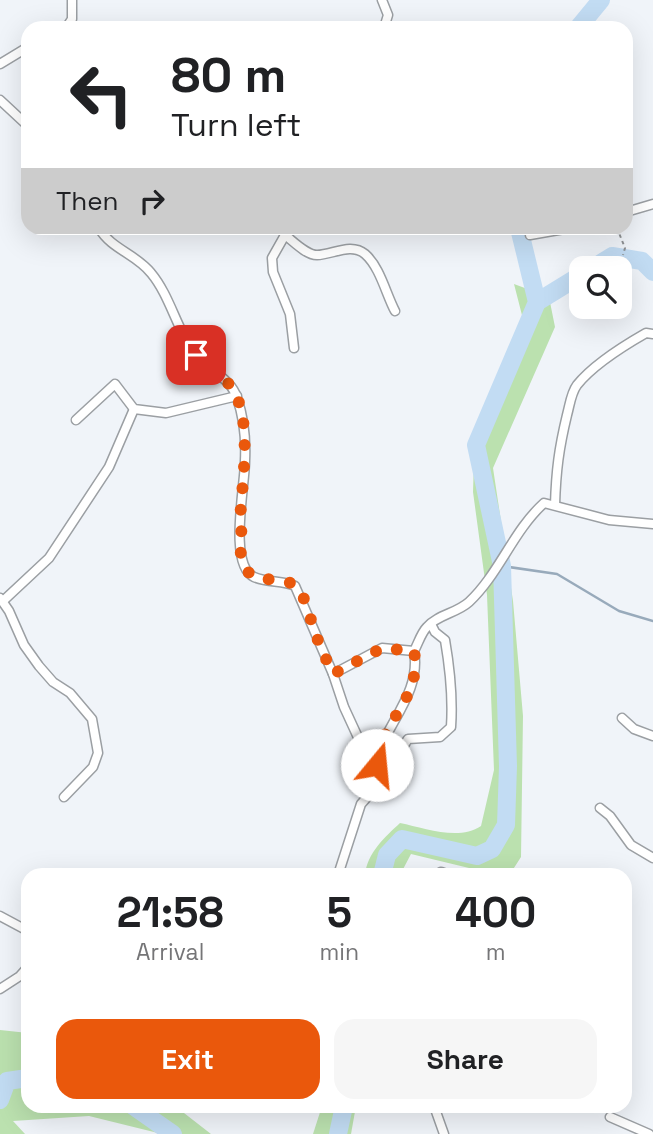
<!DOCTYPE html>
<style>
body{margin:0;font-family:"Space Grotesk",sans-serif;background:#f6f6f6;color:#202124;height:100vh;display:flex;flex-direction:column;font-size:26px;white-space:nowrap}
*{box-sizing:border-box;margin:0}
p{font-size:23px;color:#757577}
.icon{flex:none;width:38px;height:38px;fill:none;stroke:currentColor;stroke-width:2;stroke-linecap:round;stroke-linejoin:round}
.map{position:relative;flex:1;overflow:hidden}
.drawer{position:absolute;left:21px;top:868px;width:611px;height:245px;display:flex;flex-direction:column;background:#fff;border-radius:21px;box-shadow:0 7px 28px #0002}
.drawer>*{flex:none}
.guide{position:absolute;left:21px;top:21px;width:612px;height:214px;border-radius:21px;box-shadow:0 7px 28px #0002;background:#fff;color:#202124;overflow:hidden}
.tools{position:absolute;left:569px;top:256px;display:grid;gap:14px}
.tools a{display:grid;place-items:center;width:63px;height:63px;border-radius:14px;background:#fff;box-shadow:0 7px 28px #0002;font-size:35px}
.pin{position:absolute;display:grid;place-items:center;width:60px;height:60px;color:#fff;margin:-30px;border-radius:14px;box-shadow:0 4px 10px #0006}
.me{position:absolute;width:77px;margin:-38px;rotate:17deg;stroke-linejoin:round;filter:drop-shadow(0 0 5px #0008)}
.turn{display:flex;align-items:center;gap:24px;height:147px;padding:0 35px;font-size:32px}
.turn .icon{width:91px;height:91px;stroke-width:2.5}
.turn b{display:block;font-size:49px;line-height:60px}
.then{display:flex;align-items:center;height:66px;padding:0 35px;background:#0003;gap:14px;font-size:26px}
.eta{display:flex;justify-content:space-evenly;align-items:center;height:119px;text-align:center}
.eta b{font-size:42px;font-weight:700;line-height:49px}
.primary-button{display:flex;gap:14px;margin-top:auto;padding:14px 35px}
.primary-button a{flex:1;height:80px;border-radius:21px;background:#ea580c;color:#fff;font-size:28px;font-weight:700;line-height:80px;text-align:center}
.primary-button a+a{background:#f6f6f6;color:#202124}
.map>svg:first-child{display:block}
.green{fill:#bbe1af}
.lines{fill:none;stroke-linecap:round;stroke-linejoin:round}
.stream{stroke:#98aabb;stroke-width:2.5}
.river{stroke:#c2dcf3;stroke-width:18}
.minor-casing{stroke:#9b9fa3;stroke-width:11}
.path{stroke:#8d9093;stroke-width:2;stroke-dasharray:3.5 3.5;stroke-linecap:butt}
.minor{stroke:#fff;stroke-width:8}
.route{stroke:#ea580c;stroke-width:12;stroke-dasharray:0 21.6}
</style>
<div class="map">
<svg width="653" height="1134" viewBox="0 0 653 1134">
<rect width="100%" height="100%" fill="#f0f4f9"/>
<g class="green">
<path d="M514 284 549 297 555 327 493 468 513 601 523 716 521 857 512 871 498 875 411 854 400 875H365C367 853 385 837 400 823 424 828 459 841 481 826L494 770 487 595 473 492 475 430 524 323Z"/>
<path d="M0 1030 28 1033V1106H175L211 1134H162L89 1116 13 1121 25 1134H0Z"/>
<path d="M322 1106H356L351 1134H313Z"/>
</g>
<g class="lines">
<path class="stream" d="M502 566 557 574 619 611 653 621"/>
<g class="river">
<path d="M578 28 601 0"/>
<path d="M593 268 612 256 642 261 653 272"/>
<path d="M537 302 581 275"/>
<path d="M382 875 387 855 402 839 477 856 492 849 506 825 508 766 502 566 476 445 537 302 519 228"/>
<path d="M0 1100 7 1081 28 1078"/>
<path d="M133 1106 173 1134"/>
<path d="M338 1134 344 1106"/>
</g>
<defs>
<g id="minor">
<path d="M382 0 388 15 384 28"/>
<path d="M66 28 72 19V0"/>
<path d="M0 64 28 47"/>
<path d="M0 100 28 126"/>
<path d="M626 212 653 204"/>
<path d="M99 228C111 249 136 254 151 273 171 297 177 332 197 356 209 371 231 378 237 398 244 418 246 440 245 461 245 486 228 565 254 577 267 583 283 580 295 586L333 674 382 648 414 651C418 644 421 633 427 627 437 615 457 613 469 602 499 574 513 531 544 503L609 520 653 524"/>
<path d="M285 228V235L272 258 273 272 290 314 294 348"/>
<path d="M285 235C293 241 306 255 317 255 332 255 351 242 365 254 380 267 386 294 395 311"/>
<path d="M530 235 570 228"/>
<path d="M76 420 115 384 134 409 166 413 237 396"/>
<path d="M555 505C556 471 559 448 567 415 570 404 571 393 577 385 593 365 625 345 646 333L653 334"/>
<path d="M0 598 9 611 24 645 39 666 53 682 70 693 92 719 98 753 93 767 64 797"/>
<path d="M3 601 49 558 109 467 134 409"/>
<path d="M414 651C421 691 390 720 377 756V766L381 771 389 769 408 739 440 737 451 727C453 698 450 669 445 640L435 632 431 624"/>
<path d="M333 674 344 707 373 770 378 785 361 804 338 875"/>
<path d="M622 718 634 729 653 736"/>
<path d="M600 808 610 816 631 845 653 858"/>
<path d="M437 875 441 872 449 875"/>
<path d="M0 916 28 931"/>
<path d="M0 989 20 976 28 967"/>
<path d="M434 1106 444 1134"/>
<path d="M610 1117 649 1134"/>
</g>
</defs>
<use href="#minor" class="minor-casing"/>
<path class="path" d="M617 228 625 248 623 255"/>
<use href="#minor" class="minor"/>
</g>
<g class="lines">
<path class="route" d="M196 355C207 367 222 374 231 387 252 414 243 475 241 507 240 513 242 518 242 523 241 539 238 550 244 565 253 588 280 573 295 586 307 596 310 621 316 635 321 649 327 661 333 674L382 648 414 651C423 701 377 723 377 765"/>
</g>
</svg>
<div class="tools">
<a><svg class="icon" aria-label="search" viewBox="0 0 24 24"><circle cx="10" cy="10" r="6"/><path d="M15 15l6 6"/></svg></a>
</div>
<div class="pin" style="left:196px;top:355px;background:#d93025"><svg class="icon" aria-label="arrive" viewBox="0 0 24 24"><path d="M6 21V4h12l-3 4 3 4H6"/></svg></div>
<svg class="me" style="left:377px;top:765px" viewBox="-20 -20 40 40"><circle r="19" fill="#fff"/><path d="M0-13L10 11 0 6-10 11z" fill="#ea580c"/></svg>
<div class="guide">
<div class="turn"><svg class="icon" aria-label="left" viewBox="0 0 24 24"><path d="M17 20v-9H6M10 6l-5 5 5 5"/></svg><div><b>80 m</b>Turn left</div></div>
<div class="then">Then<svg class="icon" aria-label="right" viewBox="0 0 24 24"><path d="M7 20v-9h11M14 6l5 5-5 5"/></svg></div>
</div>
<section class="drawer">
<div class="eta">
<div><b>21:58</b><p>Arrival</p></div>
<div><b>5</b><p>min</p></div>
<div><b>400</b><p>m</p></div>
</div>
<div class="primary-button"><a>Exit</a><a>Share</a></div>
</section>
</div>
